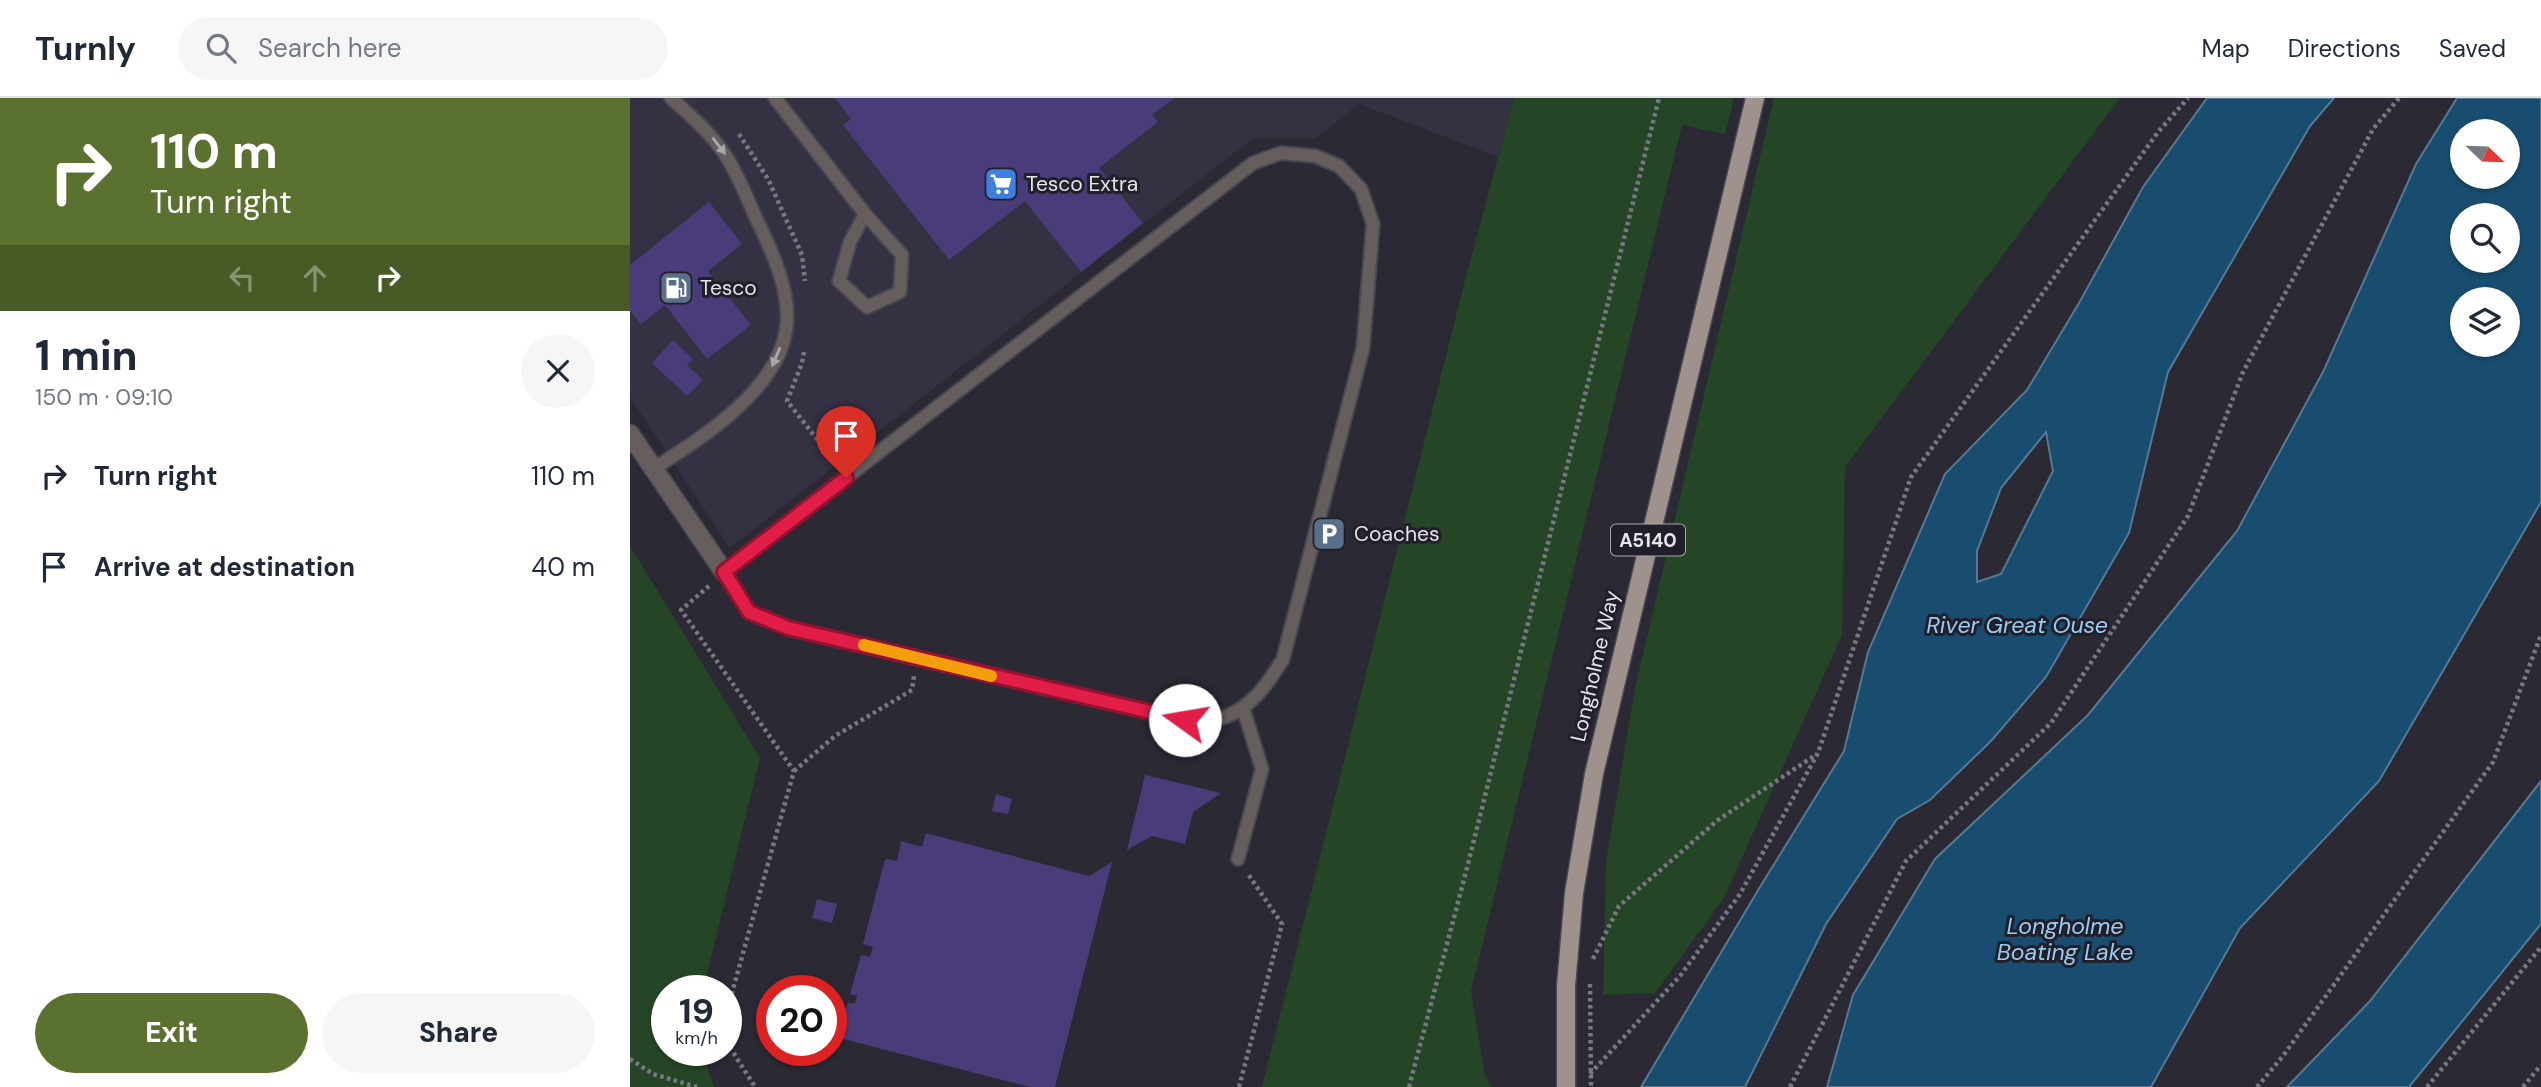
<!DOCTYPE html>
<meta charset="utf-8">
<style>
body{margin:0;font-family:"DM Sans",sans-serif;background:#f6f6f7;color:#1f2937;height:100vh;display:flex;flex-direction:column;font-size:26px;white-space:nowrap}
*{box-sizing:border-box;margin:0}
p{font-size:23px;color:#747a83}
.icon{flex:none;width:38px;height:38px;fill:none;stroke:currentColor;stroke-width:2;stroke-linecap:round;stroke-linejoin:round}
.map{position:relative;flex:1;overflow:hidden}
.panel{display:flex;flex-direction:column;background:#fff;width:630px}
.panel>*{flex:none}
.guide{background:#5b712f;color:#fff;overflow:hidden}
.needle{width:46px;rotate:113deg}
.buttons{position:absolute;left:1820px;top:21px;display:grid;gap:14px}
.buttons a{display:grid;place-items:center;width:70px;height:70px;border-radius:50%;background:#fff;box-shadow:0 2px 5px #0004;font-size:35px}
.speed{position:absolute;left:21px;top:877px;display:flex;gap:14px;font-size:35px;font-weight:700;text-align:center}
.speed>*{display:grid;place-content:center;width:91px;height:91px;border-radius:50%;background:#fff;box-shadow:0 2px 5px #0004;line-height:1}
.speed small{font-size:18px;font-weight:400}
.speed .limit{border:10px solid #d22;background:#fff;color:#111}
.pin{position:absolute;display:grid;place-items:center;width:60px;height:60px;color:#fff;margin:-72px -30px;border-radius:50% 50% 50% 0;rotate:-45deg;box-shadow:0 0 7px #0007}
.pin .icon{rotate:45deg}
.me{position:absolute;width:77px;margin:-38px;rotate:283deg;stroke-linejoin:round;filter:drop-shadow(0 0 5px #0008)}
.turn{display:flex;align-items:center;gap:24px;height:147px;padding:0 35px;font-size:32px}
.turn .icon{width:91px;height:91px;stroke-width:2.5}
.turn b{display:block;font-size:49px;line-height:60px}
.lanes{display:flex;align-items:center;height:66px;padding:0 35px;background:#0003;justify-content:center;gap:35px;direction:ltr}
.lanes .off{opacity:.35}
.round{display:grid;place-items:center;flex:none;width:74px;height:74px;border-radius:37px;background:#f6f6f7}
.summary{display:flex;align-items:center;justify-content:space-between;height:119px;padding:0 35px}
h1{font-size:42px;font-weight:800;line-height:52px}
.action{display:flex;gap:14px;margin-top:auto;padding:14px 35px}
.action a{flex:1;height:80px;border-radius:42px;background:#5b712f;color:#fff;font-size:28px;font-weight:800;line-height:80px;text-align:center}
.action a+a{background:#f6f6f7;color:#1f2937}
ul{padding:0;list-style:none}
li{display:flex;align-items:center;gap:21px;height:91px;padding:0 35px}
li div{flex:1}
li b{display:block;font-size:26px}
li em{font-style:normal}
header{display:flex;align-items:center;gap:42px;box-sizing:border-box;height:98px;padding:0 35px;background:#fff;border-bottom:2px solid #e0e1e3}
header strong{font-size:33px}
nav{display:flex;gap:38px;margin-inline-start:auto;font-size:24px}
.search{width:490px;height:63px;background:#f6f6f7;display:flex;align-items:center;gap:18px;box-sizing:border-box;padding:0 24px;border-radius:38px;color:#747a83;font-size:26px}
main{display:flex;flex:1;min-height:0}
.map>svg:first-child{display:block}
.built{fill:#343143}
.green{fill:#244626}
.water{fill:#184d6f;stroke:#567a94;stroke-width:2;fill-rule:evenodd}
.building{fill:#4a3c78}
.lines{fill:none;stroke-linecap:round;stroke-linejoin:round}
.lane-casing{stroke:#484751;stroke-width:16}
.street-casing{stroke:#484751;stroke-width:21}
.primary-casing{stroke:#484751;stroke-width:21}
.path{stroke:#797882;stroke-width:4.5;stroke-dasharray:3.5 3.5;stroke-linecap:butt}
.lane{stroke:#655e5c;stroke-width:12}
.street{stroke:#655e5c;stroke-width:18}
.primary{stroke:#9f928d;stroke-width:18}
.path-bridge{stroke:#797882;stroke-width:4.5;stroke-dasharray:3.5 3.5;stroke-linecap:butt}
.oneway{fill:#aba8ab}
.route-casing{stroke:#92132f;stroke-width:18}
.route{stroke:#e11d48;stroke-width:12}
.slow{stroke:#f59e0b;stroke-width:12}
.labels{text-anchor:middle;stroke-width:6;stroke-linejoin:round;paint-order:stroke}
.shield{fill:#211f2a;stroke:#aaa9b1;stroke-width:2}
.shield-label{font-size:19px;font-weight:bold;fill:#e5e4eb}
.poi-label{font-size:21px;fill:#e5e4eb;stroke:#211f2a;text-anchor:start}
.street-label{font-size:21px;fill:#e5e4eb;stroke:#211f2a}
.water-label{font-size:23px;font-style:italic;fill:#98ccf3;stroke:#211f2a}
</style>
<header>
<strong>Turnly</strong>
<div class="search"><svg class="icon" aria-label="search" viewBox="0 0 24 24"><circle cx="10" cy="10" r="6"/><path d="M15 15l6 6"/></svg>Search here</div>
<nav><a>Map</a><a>Directions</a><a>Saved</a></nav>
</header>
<main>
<section class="panel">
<div class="guide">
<div class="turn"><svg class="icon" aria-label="right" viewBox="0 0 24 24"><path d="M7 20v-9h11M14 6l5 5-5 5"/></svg><div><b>110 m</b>Turn right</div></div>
<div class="lanes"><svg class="icon off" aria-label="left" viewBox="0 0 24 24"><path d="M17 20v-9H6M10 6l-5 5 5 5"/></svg><svg class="icon off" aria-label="ahead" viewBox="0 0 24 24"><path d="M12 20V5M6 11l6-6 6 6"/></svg><svg class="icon" aria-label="right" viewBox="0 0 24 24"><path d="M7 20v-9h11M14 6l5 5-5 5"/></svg></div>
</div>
<div class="summary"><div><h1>1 min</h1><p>150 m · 09:10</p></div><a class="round"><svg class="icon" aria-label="close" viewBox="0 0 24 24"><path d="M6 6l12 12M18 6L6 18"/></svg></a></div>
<ul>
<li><svg class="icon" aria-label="right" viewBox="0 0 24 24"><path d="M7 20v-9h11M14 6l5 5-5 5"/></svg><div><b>Turn right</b></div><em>110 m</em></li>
<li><svg class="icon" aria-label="arrive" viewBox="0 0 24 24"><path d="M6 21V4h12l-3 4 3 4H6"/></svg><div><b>Arrive at destination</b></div><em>40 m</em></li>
</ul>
<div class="action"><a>Exit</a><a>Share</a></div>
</section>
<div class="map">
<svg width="1911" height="989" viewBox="0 0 1911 989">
<rect width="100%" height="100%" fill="#2a2934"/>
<path class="built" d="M0 0H884L868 59 729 6 686 40H623L100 450 0 299Z"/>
<g class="green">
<path d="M884 0H1104L1095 36 1052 27 841 893 854 974 861 989H632L833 190Z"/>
<path d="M1144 0H1490L1215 369 1212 537 1094 800 1025 895 973 897 976 763 1005 590Z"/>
<path d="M0 448 130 660 73 892H37V952H71L84 989H0Z"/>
</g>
<g class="water">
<path d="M1577 0H1704L1680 28 1538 274 1499 435 1416 579 1361 643 1300 702 1267 721 1196 826 1115 989H1011L1130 789 1214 653 1238 554 1315 376 1397 292 1449 205 1513 89ZM1416 334 1423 373 1371 476 1347 484V453L1371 390Z"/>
<path d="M1827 0H1911V404L1749 683 1610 830 1521 989H1197L1223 897 1305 761 1458 617 1607 433 1694 272 1786 66ZM1832 33H1878V79H1832ZM1832 117H1878V163H1832ZM1878 201V247H1832V201Z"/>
<path d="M1911 683V826L1779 989H1657L1740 903Z"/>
</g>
<g class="building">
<path d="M205 0H544L522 17 528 24 469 70 513 125 451 174 395 103 319 162 213 27 221 21Z"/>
<path d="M79 104 112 146 78 173 121 227 77 261 35 207 11 226 0 213V167Z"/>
<path d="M43 242 63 261 57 267 73 282 57 298 22 265Z"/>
<path d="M515 677 591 695 563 714 555 746 522 738 497 752Z"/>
<path d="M366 696 382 701 378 716 362 713Z"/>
<path d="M296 735 459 778 482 764 425 989H400L201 938V930L212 923 218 905H225L227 898 220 896 231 857 240 859 243 849 233 846 255 761 267 763 271 743 292 749Z"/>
<path d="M187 801 207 806 202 825 182 820Z"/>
</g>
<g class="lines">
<defs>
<g id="lane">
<path d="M145 0 235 116 272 157 270 194 237 209 209 183 220 144 235 116"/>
<path d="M651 55 685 58 709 68 731 91 743 126 733 250 653 561C637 587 620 612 589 621 579 624 566 622 555 622L158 530 119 514 94 474 623 65Z"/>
<path d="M23 371C70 341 147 293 156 232 162 195 142 153 126 120 117 100 108 77 96 58 81 35 61 18 41 0"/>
<path d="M608 761 632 671 613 610"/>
</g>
<path id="street" d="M0 336 94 474"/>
<path id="primary" d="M936 989V888L944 795 964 676 1125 0"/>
</defs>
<use href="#lane" class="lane-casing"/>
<use href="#street" class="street-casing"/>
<use href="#primary" class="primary-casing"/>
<g class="path">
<path d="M109 36 138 81 172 157 175 183"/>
<path d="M174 254 172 265 157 303 206 365"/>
<path d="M79 488 51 512 164 673 96 916"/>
<path d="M164 673 205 638 282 592 284 578"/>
<path d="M963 861 989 808 1088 722 1187 656"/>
<path d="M96 943 125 989"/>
<path d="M0 961 23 976 67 989"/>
<path d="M960 976 1050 878 1110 796 1188 655 1281 379 1528 34 1558 0"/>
<path d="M609 989 652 826 618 776"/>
<path d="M779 989 835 778 1029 0"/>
<path d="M1160 989 1276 763 1421 625 1558 418 1613 274 1743 31 1769 0"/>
<path d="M1627 989 1653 958 1863 664 1911 537"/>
<path d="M1797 989 1911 849"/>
<path d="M1893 989 1911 967"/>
</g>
<use href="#lane" class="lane"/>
<use href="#street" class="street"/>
<use href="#primary" class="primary"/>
<path class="path-bridge" d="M960 886 961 989"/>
</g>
<defs><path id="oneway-solid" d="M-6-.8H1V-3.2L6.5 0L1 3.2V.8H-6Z" transform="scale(1.75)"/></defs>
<g class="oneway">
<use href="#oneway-solid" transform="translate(89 48) rotate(52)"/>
<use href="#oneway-solid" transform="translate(146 259) rotate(113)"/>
</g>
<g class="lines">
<defs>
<path id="route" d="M216 380 94 474 119 514 158 530 555 622"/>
</defs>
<use href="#route" class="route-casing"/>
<use href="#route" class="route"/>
<path class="slow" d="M234 547 361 578"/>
</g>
<defs>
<symbol id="supermarket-square" viewBox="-11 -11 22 22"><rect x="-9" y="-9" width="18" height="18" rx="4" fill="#3f7fe0" stroke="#211f2a"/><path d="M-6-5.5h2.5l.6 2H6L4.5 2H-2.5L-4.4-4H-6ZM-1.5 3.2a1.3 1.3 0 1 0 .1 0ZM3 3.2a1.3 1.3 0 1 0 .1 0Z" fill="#fff"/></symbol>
<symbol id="fuel-square" viewBox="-11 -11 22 22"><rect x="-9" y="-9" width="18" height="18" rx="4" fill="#5c6f8a" stroke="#211f2a"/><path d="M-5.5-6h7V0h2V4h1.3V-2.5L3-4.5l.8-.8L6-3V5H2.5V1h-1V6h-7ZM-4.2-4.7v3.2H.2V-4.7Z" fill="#fff"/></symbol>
<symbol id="parking-square" viewBox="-11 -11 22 22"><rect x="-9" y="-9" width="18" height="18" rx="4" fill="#5c6f8a" stroke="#211f2a"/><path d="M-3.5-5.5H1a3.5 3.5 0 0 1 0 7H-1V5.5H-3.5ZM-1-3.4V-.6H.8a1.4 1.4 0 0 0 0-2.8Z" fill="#fff"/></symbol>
</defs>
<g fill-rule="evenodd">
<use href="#supermarket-square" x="352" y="67" width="38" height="38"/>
<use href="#fuel-square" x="27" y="171" width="38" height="38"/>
<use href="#parking-square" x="680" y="417" width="38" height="38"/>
</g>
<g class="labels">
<rect class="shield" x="981" y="426.5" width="74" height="31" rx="5"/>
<g class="shield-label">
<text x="1018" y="449">A5140</text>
</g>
<g class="poi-label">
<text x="396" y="93">Tesco Extra</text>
<text x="70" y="197">Tesco</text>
<text x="724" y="443">Coaches</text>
</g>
<g class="street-label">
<text transform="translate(965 568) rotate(-77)" y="7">Longholme Way</text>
</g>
<g class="water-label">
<text x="1387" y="535">River Great Ouse</text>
<text x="1435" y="836">Longholme<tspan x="1435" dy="26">Boating Lake</tspan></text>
</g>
</g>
</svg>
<div class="buttons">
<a><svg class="needle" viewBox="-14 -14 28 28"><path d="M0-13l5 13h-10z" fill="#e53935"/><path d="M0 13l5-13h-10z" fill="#747a83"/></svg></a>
<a><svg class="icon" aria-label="search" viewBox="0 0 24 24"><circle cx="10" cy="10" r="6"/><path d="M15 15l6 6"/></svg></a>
<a><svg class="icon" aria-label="layers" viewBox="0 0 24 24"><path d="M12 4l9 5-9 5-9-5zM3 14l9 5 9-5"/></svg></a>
</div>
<div class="speed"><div>19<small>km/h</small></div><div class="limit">20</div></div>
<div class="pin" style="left:216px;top:380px;background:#d93025"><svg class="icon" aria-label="arrive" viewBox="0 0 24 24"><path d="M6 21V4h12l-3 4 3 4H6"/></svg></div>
<svg class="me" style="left:555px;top:622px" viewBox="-20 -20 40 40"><circle r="19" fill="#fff"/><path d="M0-13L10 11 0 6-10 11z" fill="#e11d48"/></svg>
</div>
</main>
